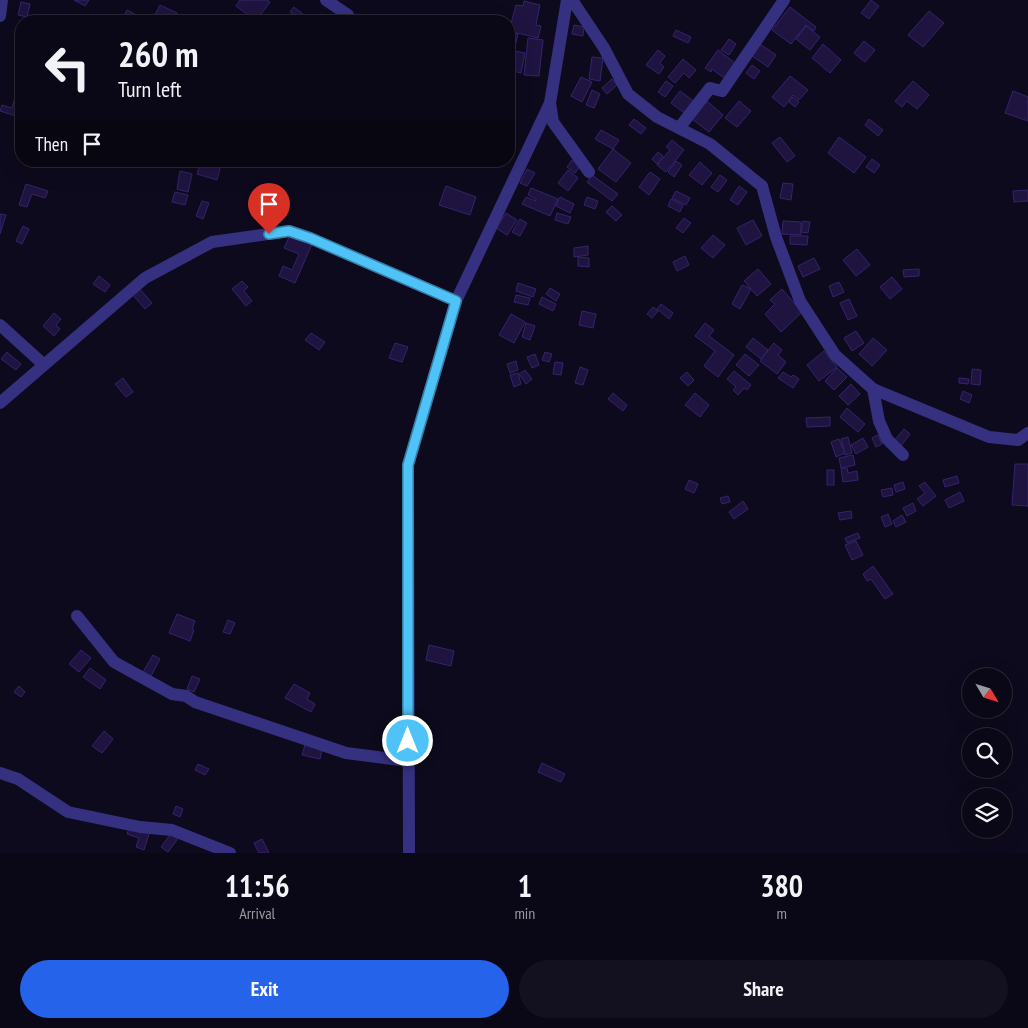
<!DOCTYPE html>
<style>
body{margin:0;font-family:"PT Sans Narrow",sans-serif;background:#13111f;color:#f1f3f6;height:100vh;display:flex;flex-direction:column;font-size:19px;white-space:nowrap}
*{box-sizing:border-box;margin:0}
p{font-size:16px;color:#999aa1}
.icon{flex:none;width:28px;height:28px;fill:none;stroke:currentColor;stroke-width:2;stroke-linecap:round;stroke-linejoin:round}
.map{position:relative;height:853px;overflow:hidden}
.panel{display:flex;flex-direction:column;background:#0a0816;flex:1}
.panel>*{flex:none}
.top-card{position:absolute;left:15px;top:15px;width:500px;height:152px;border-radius:20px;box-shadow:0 5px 20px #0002,0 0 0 1px #2a2935;background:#0a0816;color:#f1f3f6;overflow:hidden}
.needle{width:32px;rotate:128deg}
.fabs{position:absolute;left:962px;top:668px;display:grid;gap:10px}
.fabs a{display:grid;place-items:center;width:50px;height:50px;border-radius:50%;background:#0a0816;box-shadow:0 5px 20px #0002,0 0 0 1px #2a2935;font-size:25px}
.pin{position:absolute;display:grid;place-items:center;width:42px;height:42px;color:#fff;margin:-51px -21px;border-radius:50% 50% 50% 0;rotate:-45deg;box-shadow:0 0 5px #0007}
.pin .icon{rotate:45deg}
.me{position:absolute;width:55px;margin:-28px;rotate:0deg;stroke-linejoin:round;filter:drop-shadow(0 0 4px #0008)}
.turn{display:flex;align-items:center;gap:18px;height:105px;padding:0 20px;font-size:22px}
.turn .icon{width:65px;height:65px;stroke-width:2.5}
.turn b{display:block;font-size:35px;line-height:42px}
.then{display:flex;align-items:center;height:48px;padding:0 20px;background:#0003;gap:10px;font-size:19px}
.eta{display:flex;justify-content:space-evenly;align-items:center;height:85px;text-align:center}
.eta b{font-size:30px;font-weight:600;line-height:35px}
.cta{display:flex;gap:10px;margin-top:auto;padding:10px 20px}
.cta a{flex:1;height:58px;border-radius:30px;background:#2563eb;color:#fff;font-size:20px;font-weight:600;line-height:58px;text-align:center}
.cta a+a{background:#13111f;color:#f1f3f6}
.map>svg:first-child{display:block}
.building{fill:#1e143f;stroke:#34246d}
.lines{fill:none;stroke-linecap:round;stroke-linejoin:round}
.minor{stroke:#353180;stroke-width:12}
.route-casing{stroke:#337fa1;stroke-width:12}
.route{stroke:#4fc3f7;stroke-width:9}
</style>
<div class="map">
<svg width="1028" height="853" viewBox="0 0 1028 853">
<rect width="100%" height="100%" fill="#0e0a1d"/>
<g class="building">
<path d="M74 0H89L85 6Z"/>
<path d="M240 0H267L270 2 256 21 236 6Z"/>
<path d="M871 0 879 6 869 19 861 13Z"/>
<path d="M524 1 540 5 536 25 541 26 538 38 509 31 516 5 523 6Z"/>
<path d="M21 2 30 4 27 17 18 15Z"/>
<path d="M160 5 177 13 173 21H158L153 19Z"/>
<path d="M294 7 304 15 301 20 290 12Z"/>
<path d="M790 7 816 27 814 31 806 25 791 44 772 30Z"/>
<path d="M127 10 138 16 135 21H121Z"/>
<path d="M929 11 944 23 923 47 908 35Z"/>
<path d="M574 25 584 27 583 36 572 34Z"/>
<path d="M806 26 820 37 810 50 796 39Z"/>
<path d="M676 30 691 37 688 43 673 36Z"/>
<path d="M509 32 518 34 514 51 525 53 521 73 509 70Z"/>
<path d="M528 38 543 40 539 76 524 75Z"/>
<path d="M729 39 736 44 729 55 721 50Z"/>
<path d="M864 41 875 50 865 62 854 53Z"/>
<path d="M760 44 776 55 768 67 752 56Z"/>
<path d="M823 44 841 60 830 73 812 58Z"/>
<path d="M658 50 665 56 660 63 664 67 659 74 646 65Z"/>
<path d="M718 50 735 63 724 78 712 69 711 72 705 68Z"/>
<path d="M592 57 603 58 600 81 589 79Z"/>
<path d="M683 59 696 70 689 78 684 73 675 83 668 77Z"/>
<path d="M752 65 760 71 754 79 746 73Z"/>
<path d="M790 76 808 90 799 100 793 95 784 107 772 97Z"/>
<path d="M581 77 592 82 582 102 571 96Z"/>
<path d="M612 79 617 85 607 94 602 88Z"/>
<path d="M666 81 673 86 665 97 658 92Z"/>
<path d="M913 81 929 95 917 109 907 101 902 107 895 101Z"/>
<path d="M592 90 600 94 594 108 586 105Z"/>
<path d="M680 91 696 103 687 115 671 103Z"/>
<path d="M1013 91 1028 97V121L1005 113Z"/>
<path d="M16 94 21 96V111L19 117 0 111 2 105 12 108Z"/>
<path d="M793 97 799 102 795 107 789 102Z"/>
<path d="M707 101 723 115 709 132 692 119Z"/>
<path d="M739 101 751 111 737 127 725 118Z"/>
<path d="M634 119 646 128 641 134 629 125Z"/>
<path d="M869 119 883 130 878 136 865 125Z"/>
<path d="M601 130 619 140 613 149 595 139Z"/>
<path d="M780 137 795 156 787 162 772 143Z"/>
<path d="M839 137 866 157 854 173 828 153Z"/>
<path d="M672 140 684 150 666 172 657 165 670 150 666 147Z"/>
<path d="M613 149 631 163 616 182 598 169Z"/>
<path d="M658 152 663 156 657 164 652 159Z"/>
<path d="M872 159 880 165 874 173 866 167Z"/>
<path d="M572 160 580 166 575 173 567 167Z"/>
<path d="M201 161H222L217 180 197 174Z"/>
<path d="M676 161 682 165 674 177 668 172Z"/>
<path d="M700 162 712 173 702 185 689 175Z"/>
<path d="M527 169 535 173 527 186 520 183Z"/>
<path d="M568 170 578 178 568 191 558 183Z"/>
<path d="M180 171 192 174 188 192 177 189Z"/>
<path d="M650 172 660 179 649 195 639 187Z"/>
<path d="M592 175 618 194 612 201 587 182Z"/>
<path d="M720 175 727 180 718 192 711 187Z"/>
<path d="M783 183 793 184 791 200 780 198Z"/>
<path d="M26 184 48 191 45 198 32 194 27 207 19 205Z"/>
<path d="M446 186 476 197 470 215 439 205Z"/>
<path d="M739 186 747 192 738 205 730 200Z"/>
<path d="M531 188 558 199 550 216 522 204 526 197 536 201V199L528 195Z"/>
<path d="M1028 190V201L1014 202 1013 191Z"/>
<path d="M676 191 690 198 686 205 672 198Z"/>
<path d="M175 192 188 195 185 205 172 202Z"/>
<path d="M560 197 574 204 570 213 556 206Z"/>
<path d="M587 197 598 201 595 209 584 205Z"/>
<path d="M671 199 683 205 680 212 668 206Z"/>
<path d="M202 201 209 203 203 219 196 216Z"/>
<path d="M612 206 622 215 616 221 606 212Z"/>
<path d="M506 213 517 220 507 235 496 228Z"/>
<path d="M557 213 571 217 568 224 555 220Z"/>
<path d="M0 214 6 215 0 234Z"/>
<path d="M684 218 691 223 683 233 676 228Z"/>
<path d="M520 219 527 223 520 236 512 232Z"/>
<path d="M753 220 762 236 746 245 737 228Z"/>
<path d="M783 221 801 222V235L782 234Z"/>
<path d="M803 221 810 222 808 233 801 232Z"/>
<path d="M23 226 29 229 22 244 16 241Z"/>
<path d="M290 235 312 244 295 283 279 276 283 266 292 270 299 254 284 248Z"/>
<path d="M713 235 725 245 713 258 701 248Z"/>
<path d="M790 236H808L807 245 790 244Z"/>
<path d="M588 246V255L574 257V248Z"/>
<path d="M857 249 870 265 856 276 843 260Z"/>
<path d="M685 256 689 265 677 271 673 262Z"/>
<path d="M578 257 589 258V267L578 266Z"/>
<path d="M814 258 820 269 803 277 798 266Z"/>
<path d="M758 269 771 284 757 296 744 281Z"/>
<path d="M919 269V276L904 277 903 270Z"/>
<path d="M99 276 110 285 105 292 93 284Z"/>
<path d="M892 277 902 289 890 299 880 287Z"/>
<path d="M242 281 248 287 244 291 252 301 246 306 232 289Z"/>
<path d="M839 282 844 292 833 297 829 286Z"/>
<path d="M518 283 536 289 533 297 516 291Z"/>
<path d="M742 285 751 289 740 309 732 304Z"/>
<path d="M139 288 152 303 145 309 132 294Z"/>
<path d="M550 288 560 294 556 301 546 294Z"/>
<path d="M782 289 802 312 781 332 765 314 775 304 770 300Z"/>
<path d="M516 295 530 298 528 305 514 302Z"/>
<path d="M542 297 556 304 553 311 539 304Z"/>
<path d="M849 299 857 316 848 320 840 303Z"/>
<path d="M661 304 673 313 669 319 657 309Z"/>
<path d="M653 307 658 311 652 318 647 314Z"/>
<path d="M582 311 596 314 593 328 579 325Z"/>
<path d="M54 313 61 319 56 325 60 329 54 336 43 326Z"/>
<path d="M511 314 525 322 514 343 499 335Z"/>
<path d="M526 323 535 326 530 340 522 337Z"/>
<path d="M705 323 714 330 709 336 734 355 718 377 704 366 715 351 695 336Z"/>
<path d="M856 331 864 343 852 351 844 338Z"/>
<path d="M311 333 325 342 319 350 305 340Z"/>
<path d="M753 338 768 350 761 359 746 347Z"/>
<path d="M873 338 887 350 872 366 859 354Z"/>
<path d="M395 343 408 347 402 362 389 358Z"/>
<path d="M774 343 782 350 778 355 786 362 777 374 760 361Z"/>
<path d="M824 351 837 367 819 381 807 365Z"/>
<path d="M7 352 21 364 16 370 1 359Z"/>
<path d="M545 352 552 354 549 362 542 360Z"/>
<path d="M535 354 539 365 532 368 527 357Z"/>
<path d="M745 354 759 365 749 376 736 365Z"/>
<path d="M516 361 518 370 510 373 507 364Z"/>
<path d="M555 362 563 363 561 375 553 374Z"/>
<path d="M580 367 588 370 583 385 575 383Z"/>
<path d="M837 368 847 377 834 390 825 381Z"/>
<path d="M972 369 981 370 980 385 971 384Z"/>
<path d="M525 370 532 379 526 384 519 374Z"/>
<path d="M734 371 751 385 747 390 744 388 738 395 733 390 736 387 727 379Z"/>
<path d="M687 372 694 380 688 386 680 378Z"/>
<path d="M783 372 791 377 793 375 799 379 793 388 778 378Z"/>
<path d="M518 373 521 384 514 387 510 375Z"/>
<path d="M123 378 133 392 126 397 115 384Z"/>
<path d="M959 378 969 379 968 384 959 383Z"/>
<path d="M851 384 860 394 848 405 839 396Z"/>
<path d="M963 391 972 395 969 403 960 399Z"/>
<path d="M613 393 627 405 623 411 608 399Z"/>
<path d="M695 393 709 405 700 417 685 405Z"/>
<path d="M847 408 865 424 858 432 840 417Z"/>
<path d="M830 417V426L807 427 806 418Z"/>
<path d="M904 429 910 434 901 446 894 441Z"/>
<path d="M878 435 882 444 876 447 872 438Z"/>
<path d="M848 437 852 453 845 455 841 439Z"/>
<path d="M863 438 868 447 856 454 851 445Z"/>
<path d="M839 439 845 453 836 457 831 442Z"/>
<path d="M853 455 855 465 841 468 839 458Z"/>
<path d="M1015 464H1028V506L1012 505Z"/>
<path d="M841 468H847L848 473 857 471 858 480 843 482Z"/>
<rect x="827" y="470" width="7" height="15"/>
<path d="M957 476 959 483 945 487 943 480Z"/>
<path d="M689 480 698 484 694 493 685 489Z"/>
<path d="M903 482 905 489 896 492 894 485Z"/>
<path d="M925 482 936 496 923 506 917 499 925 493 919 486Z"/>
<path d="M892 488 893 495 883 497 881 490Z"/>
<path d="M960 492 964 501 949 508 945 500Z"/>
<path d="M728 496 730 502 722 504 720 498Z"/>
<path d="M743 501 748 509 734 519 729 512Z"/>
<path d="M913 503 916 511 907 516 903 508Z"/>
<path d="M851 511 852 518 840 520 838 513Z"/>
<path d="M888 514 892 524 885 527 881 517Z"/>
<path d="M902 515 906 522 896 527 893 521Z"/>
<path d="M858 533 860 538 847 543 845 538Z"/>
<path d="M856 541 863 555 852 560 845 545Z"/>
<path d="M873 566 893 594 885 599 871 579 867 581 863 574Z"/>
<path d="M177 614 195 621 192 629 194 630 190 641 169 633Z"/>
<path d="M228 620 235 623 230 634 223 632Z"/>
<path d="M429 645 454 651 451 666 426 660Z"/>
<path d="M81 650 91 658 79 672 69 664Z"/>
<path d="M153 655 160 659 151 676 143 672Z"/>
<path d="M90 668 106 680 100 689 83 677Z"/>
<path d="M192 676 200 679 194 692 187 689Z"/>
<path d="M294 684 310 693 307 699 315 704 311 712 285 698Z"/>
<path d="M19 686 25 692 21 697 14 692Z"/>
<path d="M104 731 113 739 102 753 92 746Z"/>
<path d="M305 745 322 749 320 759 302 755Z"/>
<path d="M542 763 565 774 561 782 538 772Z"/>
<path d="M198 764 209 769 205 775 195 770Z"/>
<path d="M176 806 183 809 180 817 173 814Z"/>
<path d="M130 825 150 831 144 850 136 847 139 838 127 834Z"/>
<path d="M172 832 179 837 168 852 161 847Z"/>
<path d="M262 839 269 853H259L254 843Z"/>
</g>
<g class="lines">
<g class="minor">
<path d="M326 0 348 15"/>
<path d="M572 0 604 48 628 94 657 117 710 144 762 186 776 237 800 301 835 355 873 389 879 421 887 439 903 455"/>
<path d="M0 16 2 0"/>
<path d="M550 103 553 122 589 172"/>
<path d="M679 128 710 88 722 91 784 0"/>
<path d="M0 325 43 364"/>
<path d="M873 389 989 437 1018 440 1028 433"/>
<path d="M0 403 145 278 212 242 289 231 310 238 456 301"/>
<path d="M77 616 114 662 172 694 186 696 195 702 346 753 408 761"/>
<path d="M0 773 18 779 68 812 140 827 172 830 230 853"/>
<path d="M409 853 408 465 456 301 550 103 567 0"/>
</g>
</g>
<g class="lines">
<defs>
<path id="route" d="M269 234 289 231 310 238 456 301 408 465V741"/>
</defs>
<use href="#route" class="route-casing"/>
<use href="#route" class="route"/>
</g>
</svg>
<div class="fabs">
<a><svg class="needle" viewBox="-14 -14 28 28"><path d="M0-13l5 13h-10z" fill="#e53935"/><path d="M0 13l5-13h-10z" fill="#999aa1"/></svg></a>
<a><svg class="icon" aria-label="search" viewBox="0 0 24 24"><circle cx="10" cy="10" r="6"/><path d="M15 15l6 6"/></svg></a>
<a><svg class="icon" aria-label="layers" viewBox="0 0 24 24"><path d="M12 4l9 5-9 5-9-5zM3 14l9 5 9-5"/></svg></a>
</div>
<div class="pin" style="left:269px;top:234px;background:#d93025"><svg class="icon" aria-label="arrive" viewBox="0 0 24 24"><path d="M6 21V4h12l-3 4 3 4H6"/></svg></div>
<svg class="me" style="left:408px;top:741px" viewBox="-20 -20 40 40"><circle r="17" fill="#4fc3f7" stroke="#fff" stroke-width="3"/><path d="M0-11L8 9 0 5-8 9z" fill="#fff"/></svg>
<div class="top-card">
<div class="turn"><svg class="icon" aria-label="left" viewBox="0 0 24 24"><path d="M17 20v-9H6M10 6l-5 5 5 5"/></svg><div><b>260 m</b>Turn left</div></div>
<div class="then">Then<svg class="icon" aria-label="arrive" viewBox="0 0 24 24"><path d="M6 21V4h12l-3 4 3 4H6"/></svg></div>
</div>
</div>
<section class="panel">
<div class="eta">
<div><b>11:56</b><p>Arrival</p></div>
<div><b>1</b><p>min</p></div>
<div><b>380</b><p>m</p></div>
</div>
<div class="cta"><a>Exit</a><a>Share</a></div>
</section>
